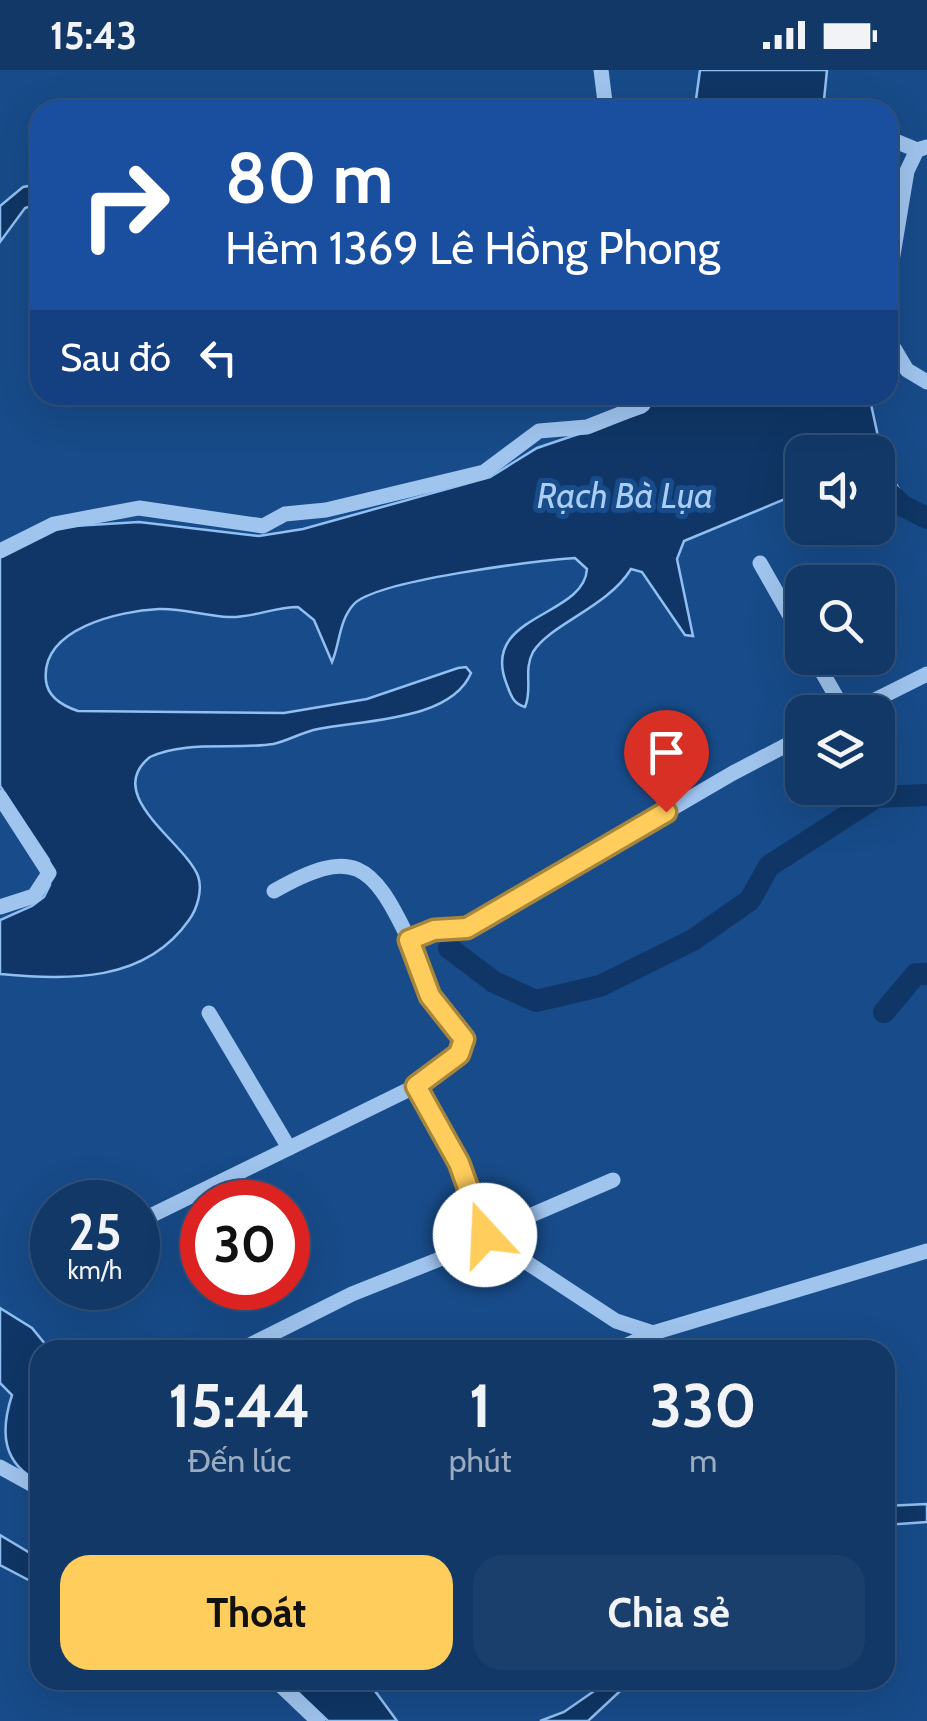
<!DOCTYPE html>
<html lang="vi">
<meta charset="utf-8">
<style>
body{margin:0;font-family:Cabin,sans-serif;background:#1a3f6d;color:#f1f3f6;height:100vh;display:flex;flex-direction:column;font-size:38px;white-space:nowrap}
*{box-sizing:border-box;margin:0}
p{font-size:32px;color:#9cacc0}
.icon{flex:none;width:55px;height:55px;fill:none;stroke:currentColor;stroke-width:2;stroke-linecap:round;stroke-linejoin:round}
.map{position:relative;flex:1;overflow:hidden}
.drawer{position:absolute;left:30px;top:1270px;width:865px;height:350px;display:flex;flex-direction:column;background:#113867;border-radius:30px;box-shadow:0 10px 40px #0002,0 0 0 2px #30527b}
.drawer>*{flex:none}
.banner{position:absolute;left:30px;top:30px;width:868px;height:305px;border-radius:30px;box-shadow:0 10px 40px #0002,0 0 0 2px #30527b;background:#1a4fa0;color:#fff;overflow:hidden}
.buttons{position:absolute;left:785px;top:365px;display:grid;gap:20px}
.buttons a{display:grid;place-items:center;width:110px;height:110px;border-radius:20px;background:#113867;box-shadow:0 10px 40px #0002,0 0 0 2px #30527b;font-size:50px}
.speed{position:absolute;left:30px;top:1110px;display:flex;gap:20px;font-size:50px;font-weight:700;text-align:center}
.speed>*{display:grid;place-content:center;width:130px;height:130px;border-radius:50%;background:#113867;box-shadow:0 10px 40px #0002,0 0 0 2px #30527b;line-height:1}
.speed small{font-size:25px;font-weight:400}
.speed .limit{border:15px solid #d22;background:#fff;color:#111}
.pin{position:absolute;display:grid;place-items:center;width:85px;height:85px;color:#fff;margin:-102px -42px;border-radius:50% 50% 50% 0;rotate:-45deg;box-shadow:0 0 10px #0007}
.pin .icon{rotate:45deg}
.me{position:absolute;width:110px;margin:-55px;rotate:340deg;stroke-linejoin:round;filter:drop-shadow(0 0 8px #0008)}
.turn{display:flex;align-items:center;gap:35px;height:210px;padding:0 30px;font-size:45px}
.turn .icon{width:130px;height:130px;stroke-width:2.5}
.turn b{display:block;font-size:70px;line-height:85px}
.then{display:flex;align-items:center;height:95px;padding:0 30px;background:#0003;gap:20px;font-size:38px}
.eta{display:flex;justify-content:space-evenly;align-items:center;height:170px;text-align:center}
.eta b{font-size:60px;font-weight:800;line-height:70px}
.primary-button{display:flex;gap:20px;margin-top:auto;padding:20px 30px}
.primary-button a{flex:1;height:115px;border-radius:30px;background:#ffcd5c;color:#111;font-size:40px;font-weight:800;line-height:115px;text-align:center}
.primary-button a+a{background:#1a3f6d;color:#f1f3f6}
.status{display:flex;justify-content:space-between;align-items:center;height:70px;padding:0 50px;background:#113867;direction:ltr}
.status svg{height:28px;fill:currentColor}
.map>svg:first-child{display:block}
.water{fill:#0f3666;stroke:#91bff1;stroke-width:2.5}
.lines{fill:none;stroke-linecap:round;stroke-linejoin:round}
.river{stroke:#0f3666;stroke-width:22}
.minor{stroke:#9fc4ee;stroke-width:15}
.route-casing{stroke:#a6853c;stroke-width:25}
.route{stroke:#ffcd5c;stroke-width:18}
.labels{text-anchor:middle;stroke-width:10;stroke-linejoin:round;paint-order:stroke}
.water-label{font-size:35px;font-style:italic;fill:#abcef5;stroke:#174b89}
</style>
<div class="status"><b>15:43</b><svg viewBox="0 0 49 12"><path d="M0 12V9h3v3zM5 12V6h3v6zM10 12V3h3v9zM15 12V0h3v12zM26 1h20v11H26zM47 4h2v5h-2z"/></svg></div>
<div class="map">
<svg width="927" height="1651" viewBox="0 0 927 1651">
<rect width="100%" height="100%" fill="#174b89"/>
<g class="water">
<path d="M700 0H827L823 40H658L695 37Z"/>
<path d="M40 114V133L25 138 0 172V136L23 117Z"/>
<path d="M658 325H869L884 394 899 419 890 424 878 420V382H802V422L684 471 677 489 693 566 685 565 642 502 631 499C608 537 550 554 533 582 523 600 533 619 525 637 513 633 511 626 507 615 478 544 584 548 587 499L575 488C536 491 377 510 354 534 339 550 340 573 332 592L314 550 298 537C274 537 252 548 229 547 205 546 182 538 159 539 120 541 40 558 46 611 48 628 63 636 78 641L284 643 367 629 458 598 466 597 471 603C451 651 363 650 318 659 302 662 288 671 273 674 235 680 185 670 150 687 102 725 185 772 198 806 203 820 197 839 189 850 145 913 69 910 0 904V850L32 836 44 827 50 815 49 790 0 716V483L57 457 139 452 259 466 303 459 490 407 537 378 644 342Z"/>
<path d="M0 1238 32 1258 50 1280H40V1412C2 1394 0 1362 12 1325L0 1313Z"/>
<path d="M927 1434V1452L885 1455V1436Z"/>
<path d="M0 1465 40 1489V1516L0 1495Z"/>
<path d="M285 1610H367L397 1651H328Z"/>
<path d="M610 1610H632L588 1651H540L564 1642Z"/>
</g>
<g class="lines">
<g class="river">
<path d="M878 413 903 436 927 448"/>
<path d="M449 878 494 912 536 931 600 916 693 870 750 830 769 796 876 727 927 725"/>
<path d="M884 942 916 904H927"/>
</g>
<g class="minor">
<path d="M601 0 606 40"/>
<path d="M888 68 917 80 927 77"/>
<path d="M888 215 907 101 917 80"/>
<path d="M888 268 907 300 927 312"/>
<path d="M0 481 54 454 139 438 263 456 285 444 326 440 484 402 539 361 587 357 643 335 647 325"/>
<path d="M760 493 802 567"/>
<path d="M814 588 845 642"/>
<path d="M851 642 927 604"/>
<path d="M802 667 733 703 467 858 434 860 409 870 430 926 464 969 459 984 416 1016 459 1093 485 1165 616 1251 653 1263 927 1181"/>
<path d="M0 727 49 803 34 826 0 837"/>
<path d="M274 821C353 776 372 792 409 870"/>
<path d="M209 943 289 1078"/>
<path d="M138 1152 416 1016"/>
<path d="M485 1165 613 1110"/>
<path d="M240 1280 352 1224 490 1169"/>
<path d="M616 1280 653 1263"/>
<path d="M0 1397 40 1419"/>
<path d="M275 1610 318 1651"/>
</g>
</g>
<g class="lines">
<defs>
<path id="route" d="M485 1165 459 1093 416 1016 459 984 464 969 430 926 409 870 434 860 467 858 666 742"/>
</defs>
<use href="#route" class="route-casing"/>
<use href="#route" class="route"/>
</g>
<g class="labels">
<g class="water-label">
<text x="625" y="438">Rạch Bà Lụa</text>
</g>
</g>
</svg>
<div class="buttons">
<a><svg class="icon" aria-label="sound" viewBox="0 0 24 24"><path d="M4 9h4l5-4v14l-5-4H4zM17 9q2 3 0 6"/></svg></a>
<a><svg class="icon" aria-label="search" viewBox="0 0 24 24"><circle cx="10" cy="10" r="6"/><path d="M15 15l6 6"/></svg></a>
<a><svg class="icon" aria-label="layers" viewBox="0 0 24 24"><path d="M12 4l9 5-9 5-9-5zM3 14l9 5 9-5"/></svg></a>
</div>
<div class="speed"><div>25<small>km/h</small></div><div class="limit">30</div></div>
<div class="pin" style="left:666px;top:742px;background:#d93025"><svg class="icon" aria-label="arrive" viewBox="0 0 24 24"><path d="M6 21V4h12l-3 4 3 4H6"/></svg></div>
<svg class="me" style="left:485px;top:1165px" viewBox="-20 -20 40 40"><circle r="19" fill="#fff"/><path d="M0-13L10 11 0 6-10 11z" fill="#ffcd5c"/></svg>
<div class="banner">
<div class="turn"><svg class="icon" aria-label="right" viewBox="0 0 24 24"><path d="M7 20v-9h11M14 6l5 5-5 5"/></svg><div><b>80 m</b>Hẻm 1369 Lê Hồng Phong</div></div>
<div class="then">Sau đó<svg class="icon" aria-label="left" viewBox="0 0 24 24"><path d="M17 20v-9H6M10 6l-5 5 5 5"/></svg></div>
</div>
<section class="drawer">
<div class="eta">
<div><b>15:44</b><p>Đến lúc</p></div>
<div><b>1</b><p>phút</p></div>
<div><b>330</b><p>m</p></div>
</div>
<div class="primary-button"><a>Thoát</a><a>Chia sẻ</a></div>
</section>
</div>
